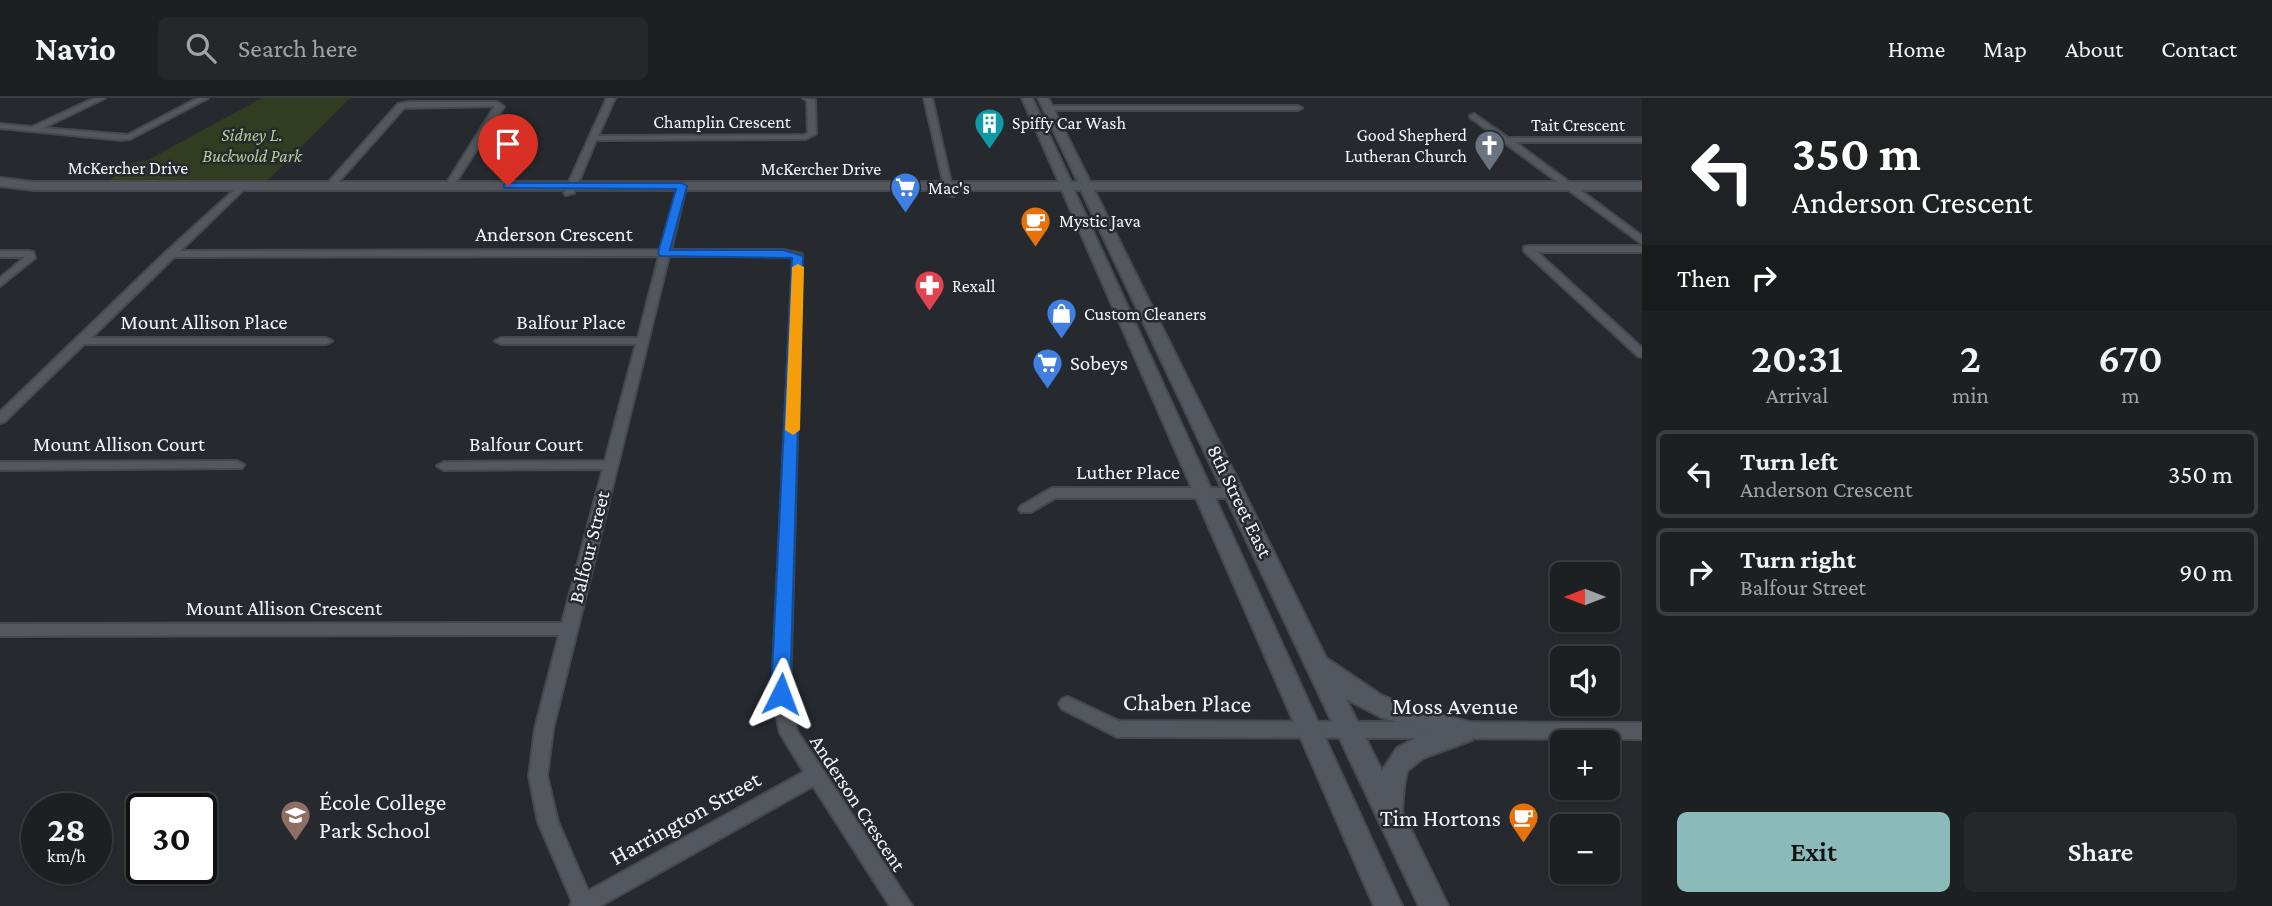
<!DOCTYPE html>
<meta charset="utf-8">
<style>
body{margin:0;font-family:"Crimson Pro",serif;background:#25282b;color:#f1f3f6;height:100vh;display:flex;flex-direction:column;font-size:26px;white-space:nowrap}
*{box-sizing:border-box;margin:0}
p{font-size:23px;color:#a0a3a6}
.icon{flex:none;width:38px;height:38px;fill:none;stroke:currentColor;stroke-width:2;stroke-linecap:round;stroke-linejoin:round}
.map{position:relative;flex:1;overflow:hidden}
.sheet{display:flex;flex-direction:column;background:#1c2023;width:630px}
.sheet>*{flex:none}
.banner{background:#202124;color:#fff;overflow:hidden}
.needle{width:46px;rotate:270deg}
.controls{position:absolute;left:1550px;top:464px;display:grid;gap:14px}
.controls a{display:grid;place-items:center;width:70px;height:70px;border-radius:10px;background:#1c2023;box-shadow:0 2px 5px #0004,0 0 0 2px #3a3e41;font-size:35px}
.speed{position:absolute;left:21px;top:695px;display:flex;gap:14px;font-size:35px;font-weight:700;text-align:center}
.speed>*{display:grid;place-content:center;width:91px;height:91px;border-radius:50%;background:#1c2023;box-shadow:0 2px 5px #0004,0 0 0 2px #3a3e41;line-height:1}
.speed small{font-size:18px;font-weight:400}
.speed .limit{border:4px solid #111;border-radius:10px;background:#fff;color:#111}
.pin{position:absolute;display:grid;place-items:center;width:60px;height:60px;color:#fff;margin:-72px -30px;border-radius:50% 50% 50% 0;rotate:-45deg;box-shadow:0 0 7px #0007}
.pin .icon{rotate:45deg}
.me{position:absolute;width:77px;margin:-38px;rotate:3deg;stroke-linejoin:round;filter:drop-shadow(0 0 5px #0008)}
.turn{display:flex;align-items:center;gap:24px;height:147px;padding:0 35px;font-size:32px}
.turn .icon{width:91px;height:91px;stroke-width:2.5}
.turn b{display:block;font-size:49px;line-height:60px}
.then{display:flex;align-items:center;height:66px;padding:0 35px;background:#0003;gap:14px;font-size:26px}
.eta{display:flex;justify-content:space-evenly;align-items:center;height:119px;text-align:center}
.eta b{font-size:42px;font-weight:600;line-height:49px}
.button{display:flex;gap:14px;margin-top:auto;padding:14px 35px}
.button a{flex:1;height:80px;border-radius:10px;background:#8bbbb9;color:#111;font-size:28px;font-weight:600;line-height:80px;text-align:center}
.button a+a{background:#25282b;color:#f1f3f6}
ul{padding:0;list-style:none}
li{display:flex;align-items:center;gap:21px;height:88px;margin:0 14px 10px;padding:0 21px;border:4px solid #3a3e41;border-radius:10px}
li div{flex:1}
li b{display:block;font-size:26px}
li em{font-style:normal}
header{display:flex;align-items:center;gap:42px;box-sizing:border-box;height:98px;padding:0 35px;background:#1c2023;border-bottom:2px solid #3a3e41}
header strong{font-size:33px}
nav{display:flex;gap:38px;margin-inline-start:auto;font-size:24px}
.search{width:490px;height:63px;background:#25282b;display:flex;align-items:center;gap:18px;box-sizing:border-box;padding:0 24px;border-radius:10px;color:#a0a3a6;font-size:26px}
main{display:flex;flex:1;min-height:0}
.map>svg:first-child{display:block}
.green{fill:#313c20}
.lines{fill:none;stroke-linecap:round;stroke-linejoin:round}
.minor-casing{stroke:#45494d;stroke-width:4}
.secondary-casing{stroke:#45494d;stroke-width:4}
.minor{fill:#53585e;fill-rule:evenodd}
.secondary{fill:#53585e;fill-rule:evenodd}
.route{fill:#1a73e8;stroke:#114b97;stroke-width:2}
.slow{fill:#f59e0b}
.labels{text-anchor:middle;stroke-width:5;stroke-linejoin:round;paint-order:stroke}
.far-street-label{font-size:18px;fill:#f1f4f8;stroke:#262a2f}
.far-poi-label{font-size:18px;fill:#f1f4f8;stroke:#262a2f;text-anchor:start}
.far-park-label{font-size:18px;font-style:italic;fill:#b5cd93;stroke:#262a2f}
.street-label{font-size:21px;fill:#f1f4f8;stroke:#262a2f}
.poi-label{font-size:21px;fill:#f1f4f8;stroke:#262a2f;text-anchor:start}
.near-street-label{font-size:24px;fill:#f1f4f8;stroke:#262a2f}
.near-poi-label{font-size:24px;fill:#f1f4f8;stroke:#262a2f;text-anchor:start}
</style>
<header>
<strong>Navio</strong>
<div class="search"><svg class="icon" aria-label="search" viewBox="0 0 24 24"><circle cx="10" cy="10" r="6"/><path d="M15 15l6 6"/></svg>Search here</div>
<nav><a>Home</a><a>Map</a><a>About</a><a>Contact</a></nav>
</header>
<main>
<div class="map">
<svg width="1642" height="808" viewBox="0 0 1642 808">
<rect width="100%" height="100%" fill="#262a2f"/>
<path class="green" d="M262 0H350L266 84H107L131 65 146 63Z"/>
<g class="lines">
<defs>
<g id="minor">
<path d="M95 0H105L43 30 128 37 198 0H208L130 41 121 42 0 30V26L32 29Z"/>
<path d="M607 0H615L598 38 804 37 808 35 807 3 803 0 815 2 816 36 805 41 596 42 574 95 566 97 564 95Z"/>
<path d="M924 0H932L954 98 946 96Z"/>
<path d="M410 4H497L504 9 452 90 445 88 495 8 404 10 332 91H326V87L398 6Z"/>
<path d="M1048 8H1298L1302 10 1298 12H1045V8Z"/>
<path d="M1474 16 1508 40H1642V44H1515L1642 138V146L1471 20 1470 18Z"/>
<path d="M242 85 245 86V90L180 153 661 152 678 88 682 85 686 88 671 152H784L802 156 790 595 797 633 912 808H890L813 688 600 808H570L572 803 538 724 529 678 535 631 559 537 0 538V526L562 525 603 371 444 372 437 368 444 364 605 363 636 246H501L495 243 501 240H638L659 158 174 159 91 240H326L332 243 326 246H84L4 324 0 325V314L166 154ZM669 158H784L793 160 772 595 780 635 804 674 588 793 558 724 547 678 553 631Z"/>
<path d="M1528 148H1642V154H1537L1642 250V259L1638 258 1524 153V149Z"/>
<path d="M0 153H29L33 154 35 160 0 188V180L25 159H0Z"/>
<path d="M237 363 244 367 242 370 0 372V364Z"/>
<path d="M1052 390H1235L1242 395 1235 400H1055L1031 414H1021L1019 411 1021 408Z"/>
<path d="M1068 599 1119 623 1642 625V641L1117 639 1062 611 1059 606 1062 601Z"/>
</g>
<path id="secondary" d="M1022 0H1032L1071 84H1078L1038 0H1048L1090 84H1642V92H1094L1326 560 1381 597 1407 608 1473 625 1476 633 1472 642 1423 660 1407 673 1404 688 1402 713 1448 808H1419L1081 92H1074L1402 808H1374L1062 92H33L0 88V80L33 84H1059ZM1346 601 1381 619 1427 634 1397 650 1382 673Z"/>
</defs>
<use href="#minor" class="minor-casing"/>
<use href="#secondary" class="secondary-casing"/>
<use href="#minor" class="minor"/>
<use href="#secondary" class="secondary"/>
</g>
<path class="route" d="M508 85H682L687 88 670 152H783L803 158 790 596 788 601 781 604 774 601 771 596 792 160 660 158 658 155 676 91 504 90V86Z"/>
<path class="slow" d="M798 166 804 169 800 332 793 337 785 332 792 169Z"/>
<defs>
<symbol id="building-pin" viewBox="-11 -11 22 30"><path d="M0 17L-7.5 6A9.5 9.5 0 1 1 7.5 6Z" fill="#0f9aa8" stroke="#262a2f"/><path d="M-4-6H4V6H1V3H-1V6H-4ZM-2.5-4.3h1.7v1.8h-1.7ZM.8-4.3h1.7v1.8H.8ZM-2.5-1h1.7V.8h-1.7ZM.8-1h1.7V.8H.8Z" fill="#fff"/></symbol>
<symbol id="church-pin" viewBox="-11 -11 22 30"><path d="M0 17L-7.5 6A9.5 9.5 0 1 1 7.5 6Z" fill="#6b7280" stroke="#262a2f"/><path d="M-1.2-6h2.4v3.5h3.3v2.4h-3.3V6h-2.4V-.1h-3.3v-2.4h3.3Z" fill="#fff"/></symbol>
<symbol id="supermarket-pin" viewBox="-11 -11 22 30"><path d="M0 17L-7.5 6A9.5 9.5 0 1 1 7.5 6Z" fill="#3f7fe0" stroke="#262a2f"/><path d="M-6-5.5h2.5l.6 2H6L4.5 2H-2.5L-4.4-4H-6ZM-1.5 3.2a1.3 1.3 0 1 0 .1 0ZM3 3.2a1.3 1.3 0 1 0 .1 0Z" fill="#fff"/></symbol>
<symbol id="cafe-pin" viewBox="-11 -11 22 30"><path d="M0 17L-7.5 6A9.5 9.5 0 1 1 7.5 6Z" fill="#e8710a" stroke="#262a2f"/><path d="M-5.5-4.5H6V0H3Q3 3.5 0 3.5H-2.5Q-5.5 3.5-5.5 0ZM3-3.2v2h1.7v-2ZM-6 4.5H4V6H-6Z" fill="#fff"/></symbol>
<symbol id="pharmacy-pin" viewBox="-11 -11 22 30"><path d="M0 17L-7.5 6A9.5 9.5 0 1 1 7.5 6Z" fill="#e0444e" stroke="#262a2f"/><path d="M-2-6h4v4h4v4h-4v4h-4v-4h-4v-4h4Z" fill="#fff"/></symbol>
<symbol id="shop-pin" viewBox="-11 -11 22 30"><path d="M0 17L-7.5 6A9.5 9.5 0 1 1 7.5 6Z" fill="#3f7fe0" stroke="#262a2f"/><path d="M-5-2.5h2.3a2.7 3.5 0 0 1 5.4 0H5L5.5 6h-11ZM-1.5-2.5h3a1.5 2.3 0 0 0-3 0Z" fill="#fff"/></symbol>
<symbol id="school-pin" viewBox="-11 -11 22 30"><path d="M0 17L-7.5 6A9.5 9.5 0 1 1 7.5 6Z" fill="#8d6e63" stroke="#262a2f"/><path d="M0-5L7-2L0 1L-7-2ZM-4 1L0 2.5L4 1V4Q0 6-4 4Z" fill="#fff"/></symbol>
</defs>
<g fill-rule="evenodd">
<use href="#building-pin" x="972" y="8" width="35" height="47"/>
<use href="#church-pin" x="1472" y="30" width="35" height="47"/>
<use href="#supermarket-pin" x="888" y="72" width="35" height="47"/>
<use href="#cafe-pin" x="1018" y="106" width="35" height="47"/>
<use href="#pharmacy-pin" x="912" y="170" width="35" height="47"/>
<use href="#shop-pin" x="1044" y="198" width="35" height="47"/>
<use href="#supermarket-pin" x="1030" y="248" width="35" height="47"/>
<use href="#school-pin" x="278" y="700" width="35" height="47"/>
<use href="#cafe-pin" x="1506" y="702" width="35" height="47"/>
</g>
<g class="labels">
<g class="far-street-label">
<text x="722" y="30">Champlin Crescent</text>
<text x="1578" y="33">Tait Crescent</text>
<text x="128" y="76">McKercher Drive</text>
<text x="821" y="77">McKercher Drive</text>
</g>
<g class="far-poi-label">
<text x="1012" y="31">Spiffy Car Wash</text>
<text x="1467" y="43" text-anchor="end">Good Shepherd<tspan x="1467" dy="21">Lutheran Church</tspan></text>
<text x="928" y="96">Mac's</text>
<text x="1059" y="129">Mystic Java</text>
<text x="952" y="194">Rexall</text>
<text x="1084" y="222">Custom Cleaners</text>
</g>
<g class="far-park-label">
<text x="252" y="43">Sidney L.<tspan x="252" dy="21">Buckwold Park</tspan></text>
</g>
<g class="street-label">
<text x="554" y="143">Anderson Crescent</text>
<text x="204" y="231">Mount Allison Place</text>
<text x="571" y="231">Balfour Place</text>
<text x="119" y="353">Mount Allison Court</text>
<text x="526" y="353">Balfour Court</text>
<text x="1128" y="381">Luther Place</text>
<text transform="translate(1240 403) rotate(64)" y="7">8th Street East</text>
<text transform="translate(589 449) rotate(-76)" y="7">Balfour Street</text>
<text x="284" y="517">Mount Allison Crescent</text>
<text transform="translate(858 705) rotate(57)" y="7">Anderson Crescent</text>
</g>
<g class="poi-label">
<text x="1070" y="272">Sobeys</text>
</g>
<g class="near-street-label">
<text transform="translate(1187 605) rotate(1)" y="8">Chaben Place</text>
<text x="1455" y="616">Moss Avenue</text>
<text transform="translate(685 720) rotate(-29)" y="8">Harrington Street</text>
</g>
<g class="near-poi-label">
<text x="319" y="712">École College<tspan x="319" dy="28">Park School</tspan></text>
<text x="1501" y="728" text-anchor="end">Tim Hortons</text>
</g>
</g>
</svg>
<div class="controls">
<a><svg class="needle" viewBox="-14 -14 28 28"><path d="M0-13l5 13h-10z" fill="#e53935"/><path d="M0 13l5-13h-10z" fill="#a0a3a6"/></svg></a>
<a><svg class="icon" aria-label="sound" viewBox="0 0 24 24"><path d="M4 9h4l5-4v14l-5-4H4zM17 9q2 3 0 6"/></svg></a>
<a>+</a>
<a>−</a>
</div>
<div class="speed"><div>28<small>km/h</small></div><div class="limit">30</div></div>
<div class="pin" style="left:508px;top:88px;background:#d93025"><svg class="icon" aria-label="arrive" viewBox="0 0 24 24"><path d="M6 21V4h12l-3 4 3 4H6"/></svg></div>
<svg class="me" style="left:781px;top:596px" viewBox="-20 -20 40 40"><path d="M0-17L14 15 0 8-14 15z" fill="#1a73e8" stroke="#fff" stroke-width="4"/></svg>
</div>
<section class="sheet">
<div class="banner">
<div class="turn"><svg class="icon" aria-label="left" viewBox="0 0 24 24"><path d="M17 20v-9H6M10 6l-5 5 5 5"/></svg><div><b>350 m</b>Anderson Crescent</div></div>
<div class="then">Then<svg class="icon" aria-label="right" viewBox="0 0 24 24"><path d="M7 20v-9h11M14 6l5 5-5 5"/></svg></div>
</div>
<div class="eta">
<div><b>20:31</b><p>Arrival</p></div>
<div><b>2</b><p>min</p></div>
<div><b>670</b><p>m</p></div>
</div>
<ul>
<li><svg class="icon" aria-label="left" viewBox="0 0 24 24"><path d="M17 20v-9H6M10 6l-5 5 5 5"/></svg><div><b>Turn left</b><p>Anderson Crescent</p></div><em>350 m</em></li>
<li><svg class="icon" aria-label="right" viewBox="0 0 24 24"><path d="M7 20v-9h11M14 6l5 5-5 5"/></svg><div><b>Turn right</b><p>Balfour Street</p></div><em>90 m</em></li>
</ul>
<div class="button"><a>Exit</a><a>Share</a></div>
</section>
</main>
